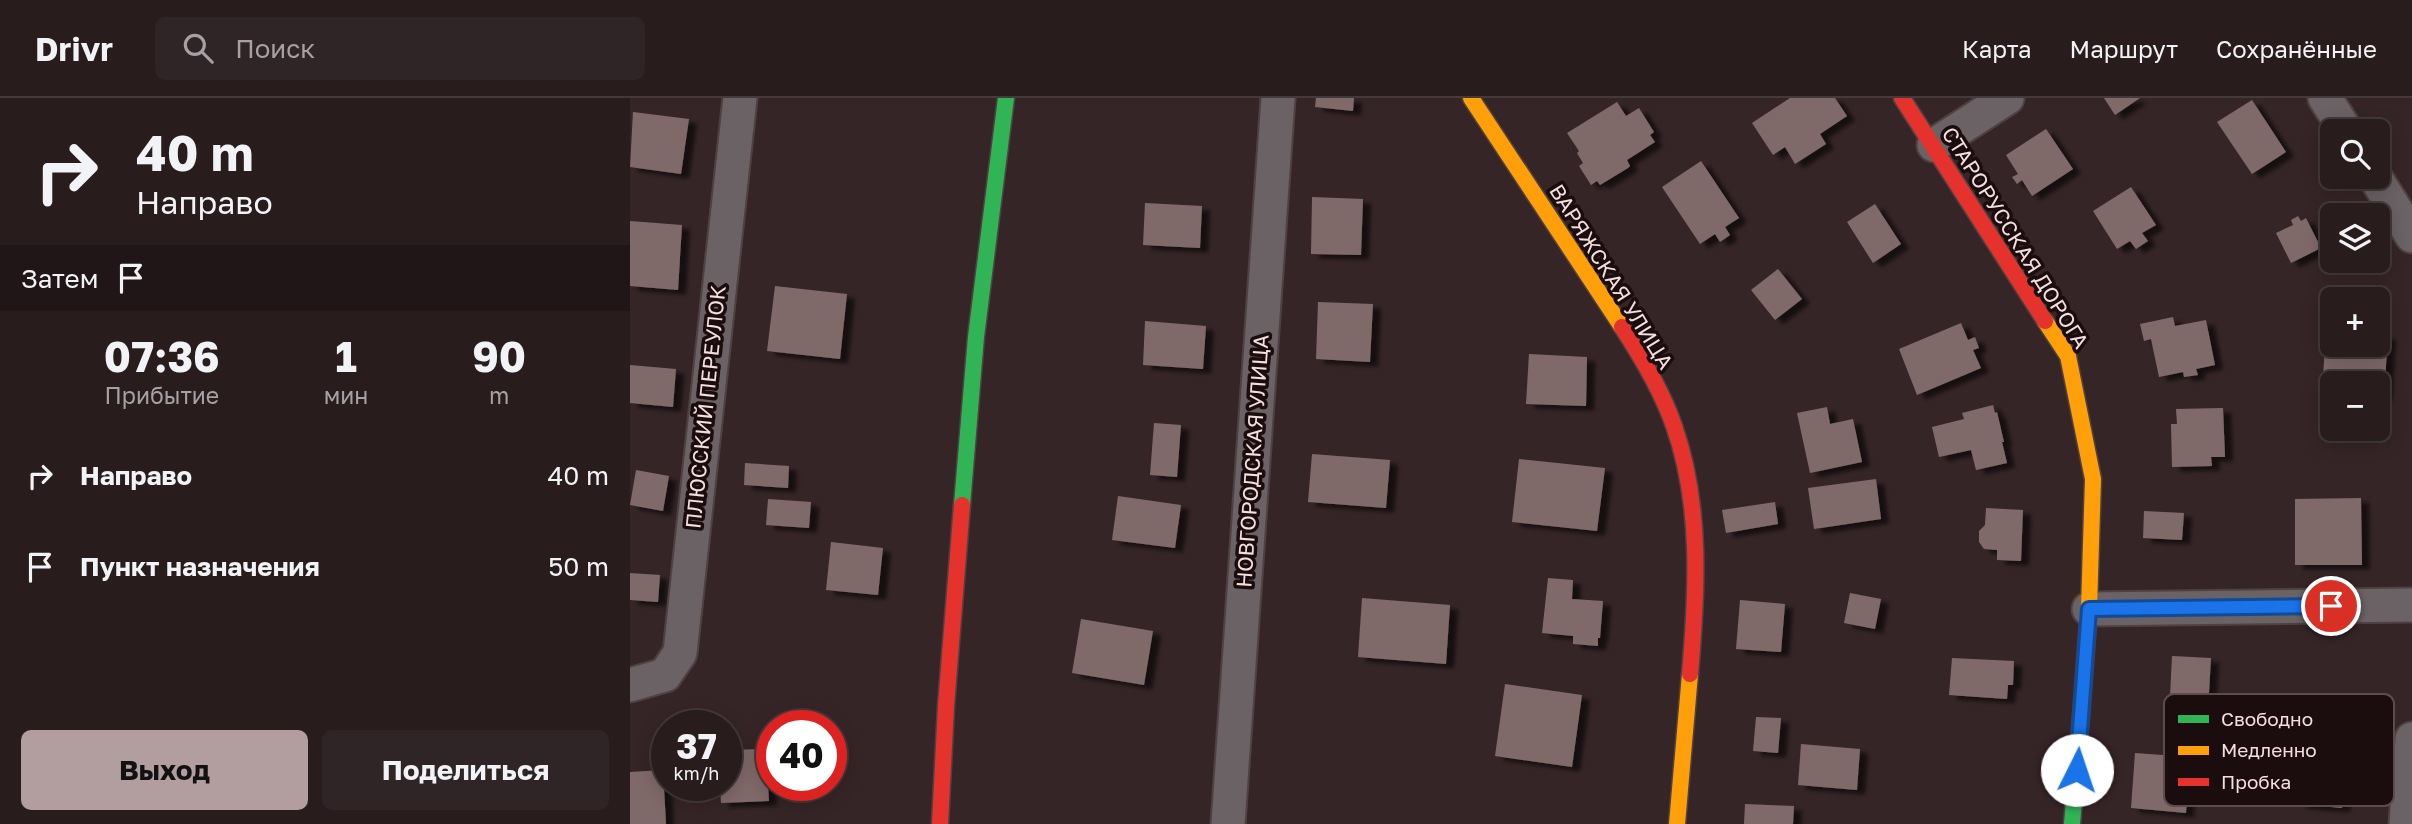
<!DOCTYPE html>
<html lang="ru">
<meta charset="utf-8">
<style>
body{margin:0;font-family:"Golos Text",sans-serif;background:#302526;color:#f1f3f6;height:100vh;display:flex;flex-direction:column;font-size:26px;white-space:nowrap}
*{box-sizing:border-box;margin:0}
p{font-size:23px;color:#a5a1a4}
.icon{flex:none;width:38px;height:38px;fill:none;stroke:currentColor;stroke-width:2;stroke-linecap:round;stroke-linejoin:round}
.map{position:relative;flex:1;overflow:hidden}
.sheet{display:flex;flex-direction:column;background:#281c1d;width:630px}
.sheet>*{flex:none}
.hud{background:#281c1d;color:#f1f3f6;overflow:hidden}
.fabs{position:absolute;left:1690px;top:21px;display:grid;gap:14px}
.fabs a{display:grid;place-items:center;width:70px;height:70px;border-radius:10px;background:#281c1d;box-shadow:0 4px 18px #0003,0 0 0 2px #443a3b;font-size:35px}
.speed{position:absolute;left:21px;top:612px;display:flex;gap:14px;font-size:35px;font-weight:700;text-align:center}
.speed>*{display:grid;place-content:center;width:91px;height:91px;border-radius:50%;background:#281c1d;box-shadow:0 4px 18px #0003,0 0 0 2px #443a3b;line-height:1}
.speed small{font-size:18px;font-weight:400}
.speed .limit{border:10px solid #d22;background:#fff;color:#111}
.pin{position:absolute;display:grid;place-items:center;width:60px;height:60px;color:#fff;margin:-30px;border:4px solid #fff;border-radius:50%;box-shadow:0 2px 7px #0007}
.me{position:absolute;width:77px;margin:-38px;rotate:4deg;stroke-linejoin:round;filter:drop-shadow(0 0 5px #0008)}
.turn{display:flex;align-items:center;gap:24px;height:147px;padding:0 21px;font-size:32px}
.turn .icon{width:91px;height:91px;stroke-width:2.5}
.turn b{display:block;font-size:49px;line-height:60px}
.then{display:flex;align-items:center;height:66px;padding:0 21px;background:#0003;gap:14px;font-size:26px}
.eta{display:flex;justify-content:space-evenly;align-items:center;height:119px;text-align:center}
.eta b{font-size:42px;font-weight:700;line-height:49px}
.primary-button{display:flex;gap:14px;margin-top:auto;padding:14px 21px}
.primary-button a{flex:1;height:80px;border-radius:10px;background:#b29d9f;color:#111;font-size:28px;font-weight:700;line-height:80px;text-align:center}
.primary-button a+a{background:#302526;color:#f1f3f6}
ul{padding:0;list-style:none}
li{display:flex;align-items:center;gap:21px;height:91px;padding:0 21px}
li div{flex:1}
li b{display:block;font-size:26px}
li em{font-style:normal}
header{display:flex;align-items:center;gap:42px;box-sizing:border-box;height:98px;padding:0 35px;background:#281c1d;border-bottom:2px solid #443a3b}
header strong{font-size:33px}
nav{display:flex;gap:38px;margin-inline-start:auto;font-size:24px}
.search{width:490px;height:63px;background:#302526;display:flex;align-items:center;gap:18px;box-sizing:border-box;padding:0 24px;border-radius:10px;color:#a5a1a4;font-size:26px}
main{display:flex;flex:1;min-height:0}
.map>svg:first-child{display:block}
.building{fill:#806b69;filter:url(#shadow)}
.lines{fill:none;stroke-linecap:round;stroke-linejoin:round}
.street-casing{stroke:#4f4142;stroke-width:37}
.fast-casing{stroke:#4f4142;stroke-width:19}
.slow-casing{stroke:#4f4142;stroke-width:19}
.jam-casing{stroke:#4f4142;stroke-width:19}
.street{stroke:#6a6264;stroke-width:33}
.fast{stroke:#30b455;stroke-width:16}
.slow{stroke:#ff9f0a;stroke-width:16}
.jam{stroke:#e5322d;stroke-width:16}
.route-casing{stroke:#114b97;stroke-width:18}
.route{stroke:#1a73e8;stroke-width:12}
.labels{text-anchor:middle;stroke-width:7;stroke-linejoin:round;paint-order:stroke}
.street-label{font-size:21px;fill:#f4dedf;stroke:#1b0d0e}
.key{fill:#1b0d0e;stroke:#5c4c4d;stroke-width:2}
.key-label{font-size:19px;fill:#f4dedf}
</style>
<header>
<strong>Drivr</strong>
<div class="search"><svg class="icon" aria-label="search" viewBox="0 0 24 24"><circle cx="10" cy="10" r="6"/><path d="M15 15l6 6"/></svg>Поиск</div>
<nav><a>Карта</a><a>Маршрут</a><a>Сохранённые</a></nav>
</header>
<main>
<section class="sheet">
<div class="hud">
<div class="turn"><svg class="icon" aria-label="right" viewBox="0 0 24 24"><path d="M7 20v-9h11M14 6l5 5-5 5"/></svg><div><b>40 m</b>Направо</div></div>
<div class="then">Затем<svg class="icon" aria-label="arrive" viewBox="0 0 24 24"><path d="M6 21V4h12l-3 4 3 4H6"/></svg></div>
</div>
<div class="eta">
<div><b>07:36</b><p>Прибытие</p></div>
<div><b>1</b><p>мин</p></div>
<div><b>90</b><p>m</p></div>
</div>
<ul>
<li><svg class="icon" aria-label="right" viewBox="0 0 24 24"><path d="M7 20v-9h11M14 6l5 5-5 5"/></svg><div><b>Направо</b></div><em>40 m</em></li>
<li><svg class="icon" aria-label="arrive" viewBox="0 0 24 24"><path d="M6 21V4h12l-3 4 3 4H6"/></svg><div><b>Пункт назначения</b></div><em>50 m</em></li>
</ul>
<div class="primary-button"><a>Выход</a><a>Поделиться</a></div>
</section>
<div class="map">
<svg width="1782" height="726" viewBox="0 0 1782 726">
<defs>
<filter id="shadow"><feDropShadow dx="8" dy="4.5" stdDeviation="2" flood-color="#0009"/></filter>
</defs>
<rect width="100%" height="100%" fill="#362527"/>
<g class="building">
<path d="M686 0H724L723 13 685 9Z"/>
<path d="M1160 0H1205L1217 18 1190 36 1196 46 1165 66 1155 49 1143 57 1122 25Z"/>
<path d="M1474 0H1510L1485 17Z"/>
<path d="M1622 2 1656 54 1622 76 1587 24Z"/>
<path d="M987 4 996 18 1009 10 1024 34 1020 37 1025 44 997 62 1000 68 998 70 970 87 967 83 961 87 949 68 953 65 947 55 949 53 937 35Z"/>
<path d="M3 14 59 21 51 76 0 69Z"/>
<path d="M1416 31 1443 71 1402 98 1392 82 1387 86 1382 79 1388 76 1376 57Z"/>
<path d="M1071 63 1109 120 1095 129 1100 137 1090 144 1085 136 1070 146 1032 89Z"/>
<path d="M1501 89 1526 127 1512 135 1518 143 1506 151 1500 143 1487 151 1463 113Z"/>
<path d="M682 99 733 101 731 157 681 156Z"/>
<path d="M515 105 572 108 570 150 513 147Z"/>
<path d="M1245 106 1271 146 1243 165 1217 124Z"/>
<path d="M1668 118 1671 123 1676 120 1691 150 1661 165 1646 135 1663 127 1661 122Z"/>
<path d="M0 123 52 127 48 192 0 188Z"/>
<path d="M1148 171 1172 201 1145 222 1121 192Z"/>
<path d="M145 188 217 196 210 261 137 253Z"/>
<path d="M688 204 743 206 740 264 686 261Z"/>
<path d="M1543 219 1545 228 1576 222 1585 267 1566 271 1568 277 1554 279 1553 274 1529 279 1521 241 1514 243 1510 226Z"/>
<path d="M515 223 576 228 573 271 513 267Z"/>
<path d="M1331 225 1338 242 1345 239 1349 250 1343 252 1351 270 1287 297 1269 251Z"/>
<path d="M1696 233 1703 234V247H1748V237H1758L1754 298H1748V285H1703V295L1692 294Z"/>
<path d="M899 256 957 259 956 308 896 306Z"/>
<path d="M0 267 46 271 43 309 0 305Z"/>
<path d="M1363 307 1365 315 1367 314 1374 344H1372L1377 365 1346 372 1341 352 1309 359 1302 329 1334 321 1332 315Z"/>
<path d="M1197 309 1200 326 1223 321 1232 364 1180 375 1167 315Z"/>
<path d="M1593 310 1595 359H1581L1582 368 1542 369 1541 326H1547L1546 311Z"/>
<path d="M524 325 551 327 547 379 520 377Z"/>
<path d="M682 356 760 362 756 410 678 404Z"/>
<path d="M889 361 975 370 967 433 882 424Z"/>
<path d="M115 365 159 368 158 390 114 387Z"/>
<path d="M6 372 39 378 33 413 0 407Z"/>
<path d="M1246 381 1251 421 1184 431 1178 390Z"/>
<path d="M488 398 551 407 545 450 482 442Z"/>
<path d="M1731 400 1732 467H1665V401Z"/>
<path d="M138 401 181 404 179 430 136 427Z"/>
<path d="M1145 404 1148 426 1096 435 1092 412Z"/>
<path d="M1356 410 1393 412 1391 463 1367 462V452L1354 451 1349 444V433L1355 427Z"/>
<path d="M1514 413 1554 415 1552 442 1513 440Z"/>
<path d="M201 444 253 450 248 497 196 492Z"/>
<path d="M0 475 30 477 28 504 0 502Z"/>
<path d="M918 480 943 482 942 501 973 503 970 540H968V548L943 546V538L912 535Z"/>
<path d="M1220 495 1251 501 1245 531 1214 525Z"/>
<path d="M732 500 820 507 816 566 728 559Z"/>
<path d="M1110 502 1155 506 1151 554 1106 551Z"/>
<path d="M451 521 523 533 514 587 442 575Z"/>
<path d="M1542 558 1581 560 1578 612 1559 611 1558 620 1539 619Z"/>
<path d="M1322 560 1384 563 1383 587H1378L1377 601 1319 597Z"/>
<path d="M875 586 952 597 942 669 865 658Z"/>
<path d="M1126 619 1151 620 1148 655 1123 653Z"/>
<path d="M1171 646 1230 651 1227 692 1168 687Z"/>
<path d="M136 651 139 703 91 705 90 688H96V652Z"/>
<path d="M1505 655 1560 659 1556 715 1501 710Z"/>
<path d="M1672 656 1716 660 1712 710 1668 706Z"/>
<path d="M33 672 36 726H0V674Z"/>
<path d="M1115 706 1164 708 1163 726H1114Z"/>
</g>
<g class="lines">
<defs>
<g id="street">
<path d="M1695 0 1716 33"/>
<path d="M1304 47 1377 0"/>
<path d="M1745 79 1782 138"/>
<path d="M1459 511 1782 507"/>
<path d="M0 587 35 577 50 555 110 0"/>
<path d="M598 726 648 0"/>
<path d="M1776 726 1782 641"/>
</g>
<g id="fast">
<path d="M332 407 346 239 376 0"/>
<path d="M1442 726 1451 618"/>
</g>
<g id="slow">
<path d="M841 0 992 229"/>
<path d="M1415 223 1438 258 1463 381 1459 511 1451 618"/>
<path d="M1047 726 1060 576"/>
</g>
<g id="jam">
<path d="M1272 0 1415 223"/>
<path d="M992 229C1011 258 1033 296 1044 328 1072 407 1067 494 1060 576"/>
<path d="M310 726 316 608 332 407"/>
</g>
</defs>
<use href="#street" class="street-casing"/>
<use href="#fast" class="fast-casing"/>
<use href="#slow" class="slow-casing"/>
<use href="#jam" class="jam-casing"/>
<use href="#street" class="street"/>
<use href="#fast" class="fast"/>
<use href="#slow" class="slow"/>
<use href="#jam" class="jam"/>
</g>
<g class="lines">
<defs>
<path id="route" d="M1447 672 1459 511 1701 508"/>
</defs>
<use href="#route" class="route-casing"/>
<use href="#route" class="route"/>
</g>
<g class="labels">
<g class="street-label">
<text transform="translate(1385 140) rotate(58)" y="7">СТАРОРУССКАЯ ДОРОГА</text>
<text transform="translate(981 179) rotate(58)" y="7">ВАРЯЖСКАЯ УЛИЦА</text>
<text transform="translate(76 309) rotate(-84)" y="7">ПЛЮССКИЙ ПЕРЕУЛОК</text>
<text transform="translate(623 363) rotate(-86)" y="7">НОВГОРОДСКАЯ УЛИЦА</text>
</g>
</g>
<rect x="1534" y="596" width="230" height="112" rx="10" class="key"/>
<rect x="1548" y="617" width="31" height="8" fill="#30b455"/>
<rect x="1548" y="648" width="31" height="9" fill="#ff9f0a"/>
<rect x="1548" y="680" width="31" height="8" fill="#e5322d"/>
<g class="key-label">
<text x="1591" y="628">Свободно</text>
<text x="1591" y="659">Медленно</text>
<text x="1591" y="691">Пробка</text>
</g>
</svg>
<div class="fabs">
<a><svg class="icon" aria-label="search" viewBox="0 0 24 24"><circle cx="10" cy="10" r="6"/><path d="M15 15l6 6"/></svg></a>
<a><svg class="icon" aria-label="layers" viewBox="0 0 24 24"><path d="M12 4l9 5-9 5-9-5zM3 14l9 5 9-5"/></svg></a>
<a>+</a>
<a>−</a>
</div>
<div class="speed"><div>37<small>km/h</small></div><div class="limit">40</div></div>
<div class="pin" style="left:1701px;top:508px;background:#d93025"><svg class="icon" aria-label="arrive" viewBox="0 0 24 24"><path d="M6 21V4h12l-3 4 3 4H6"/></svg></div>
<svg class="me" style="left:1447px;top:672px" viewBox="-20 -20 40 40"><circle r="19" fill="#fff"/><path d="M0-13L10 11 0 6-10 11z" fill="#1a73e8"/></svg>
</div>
</main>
